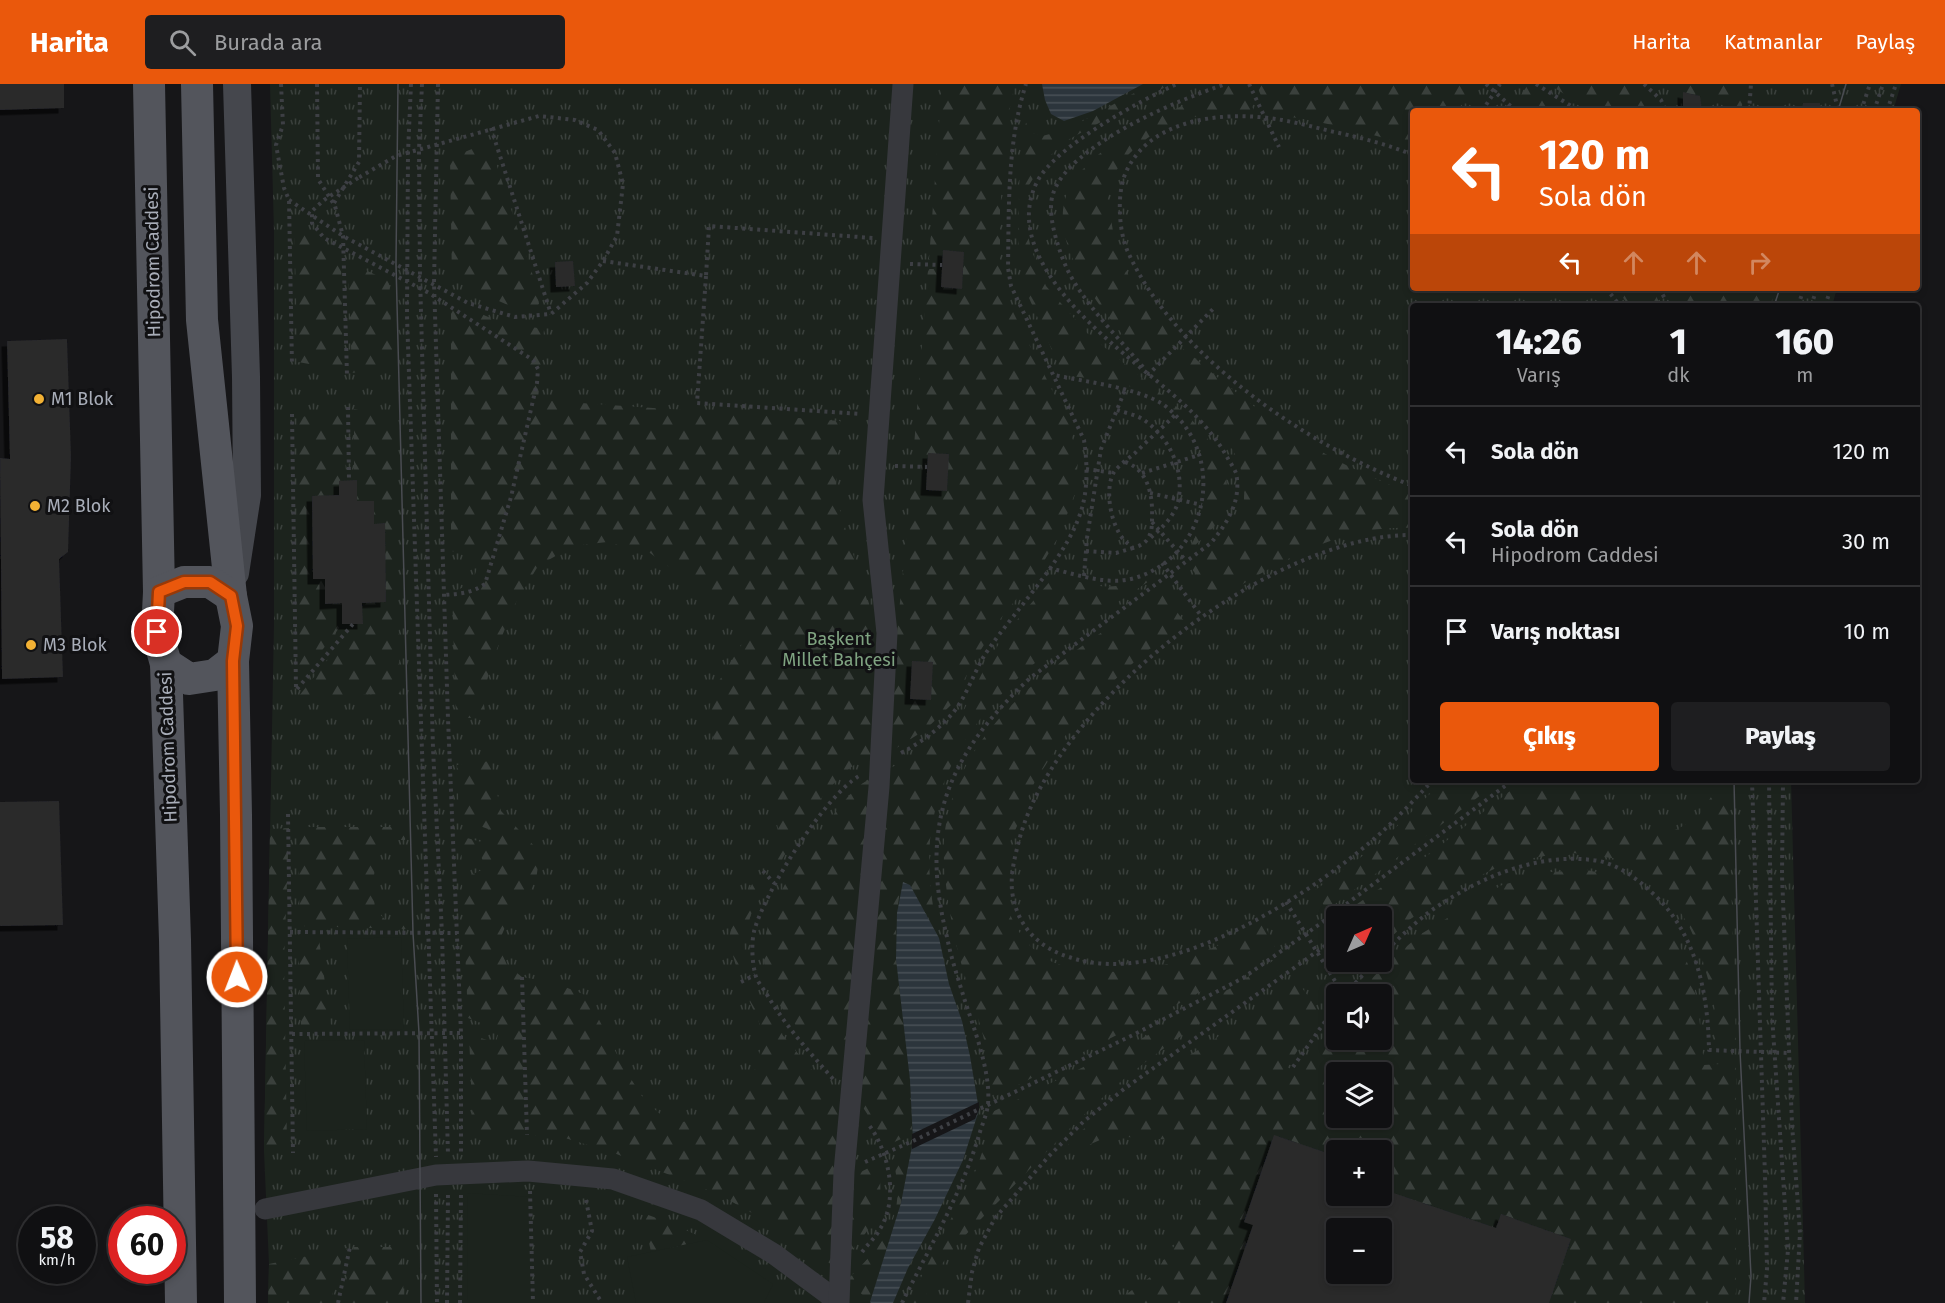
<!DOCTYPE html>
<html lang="tr">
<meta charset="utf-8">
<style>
body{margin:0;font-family:"Fira Sans",sans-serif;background:#1e1e20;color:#f1f3f6;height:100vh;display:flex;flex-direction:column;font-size:22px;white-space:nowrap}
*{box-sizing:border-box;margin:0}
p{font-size:20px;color:#9c9d9f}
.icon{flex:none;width:33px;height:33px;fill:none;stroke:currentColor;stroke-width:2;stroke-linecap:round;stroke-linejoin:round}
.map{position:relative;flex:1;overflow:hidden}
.side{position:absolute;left:1410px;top:219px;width:510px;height:480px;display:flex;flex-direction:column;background:#101012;border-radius:6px;box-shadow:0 3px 9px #0003,0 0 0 2px #303032}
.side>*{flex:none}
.guide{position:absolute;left:1410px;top:24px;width:510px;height:183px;border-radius:6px;box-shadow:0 3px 9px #0003,0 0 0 2px #303032;background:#ea580c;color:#fff;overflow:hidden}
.needle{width:39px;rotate:45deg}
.controls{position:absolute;left:1326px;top:822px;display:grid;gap:12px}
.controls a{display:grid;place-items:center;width:66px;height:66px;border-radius:6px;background:#101012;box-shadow:0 3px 9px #0003,0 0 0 2px #303032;font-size:30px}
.speed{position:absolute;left:18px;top:1122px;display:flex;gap:12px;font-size:30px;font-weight:700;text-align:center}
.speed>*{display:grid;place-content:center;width:78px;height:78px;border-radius:50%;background:#101012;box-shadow:0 3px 9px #0003,0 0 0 2px #303032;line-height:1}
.speed small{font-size:15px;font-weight:400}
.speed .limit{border:9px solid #d22;background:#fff;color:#111}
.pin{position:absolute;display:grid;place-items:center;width:51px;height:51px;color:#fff;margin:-26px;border:3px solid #fff;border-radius:50%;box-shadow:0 2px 6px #0007}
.me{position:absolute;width:66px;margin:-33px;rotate:359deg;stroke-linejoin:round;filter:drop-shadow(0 0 4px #0008)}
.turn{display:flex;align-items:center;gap:21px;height:126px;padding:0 30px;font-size:27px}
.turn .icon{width:78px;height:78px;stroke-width:2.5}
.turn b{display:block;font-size:42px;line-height:51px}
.lanes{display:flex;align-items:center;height:57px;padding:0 30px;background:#0003;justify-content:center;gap:30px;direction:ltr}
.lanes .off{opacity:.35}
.eta{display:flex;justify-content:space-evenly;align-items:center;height:102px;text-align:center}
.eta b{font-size:36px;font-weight:800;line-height:42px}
.cta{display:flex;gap:12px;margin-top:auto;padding:12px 30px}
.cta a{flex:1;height:69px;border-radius:6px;background:#ea580c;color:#fff;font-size:24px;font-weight:800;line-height:69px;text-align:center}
.cta a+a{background:#1e1e20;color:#f1f3f6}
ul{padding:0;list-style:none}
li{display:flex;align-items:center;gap:18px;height:90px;padding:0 30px;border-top:2px solid #303032}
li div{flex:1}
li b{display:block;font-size:22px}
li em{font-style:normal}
header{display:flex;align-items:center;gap:36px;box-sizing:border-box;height:84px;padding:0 30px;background:#ea580c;color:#fff}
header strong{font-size:28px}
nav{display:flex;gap:33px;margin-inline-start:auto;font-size:21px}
.search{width:420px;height:54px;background:#1e1e20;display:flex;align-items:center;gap:15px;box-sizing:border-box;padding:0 21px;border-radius:6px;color:#9c9d9f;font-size:22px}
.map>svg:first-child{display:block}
.grass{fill:url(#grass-tufts);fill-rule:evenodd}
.forest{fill:url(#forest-firs);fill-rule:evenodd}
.garden{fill:#1c231d}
.water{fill:url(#water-rules)}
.pier{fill:#161618}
.building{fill:#29292c;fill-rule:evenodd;filter:url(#shadow)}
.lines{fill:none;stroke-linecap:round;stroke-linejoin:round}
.path{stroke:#3d3f44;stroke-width:4;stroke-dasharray:3 4.5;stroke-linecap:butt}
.street{stroke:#37383d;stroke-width:21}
.secondary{stroke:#45474d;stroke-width:28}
.primary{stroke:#53555c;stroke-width:32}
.tram{stroke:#4a4c52;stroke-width:1.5}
.path-bridge{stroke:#3d3f44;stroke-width:4;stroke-dasharray:3 4.5;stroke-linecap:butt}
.route-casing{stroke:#983908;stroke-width:15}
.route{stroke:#ea580c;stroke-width:10}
.poi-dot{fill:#f2b134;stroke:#111113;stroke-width:2}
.labels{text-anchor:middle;stroke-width:6;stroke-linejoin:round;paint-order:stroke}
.street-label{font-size:18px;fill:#a8adb8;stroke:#111113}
.poi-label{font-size:18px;fill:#a8adb8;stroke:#111113;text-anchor:start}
.park-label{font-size:18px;fill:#7fa381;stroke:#111113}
</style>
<header>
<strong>Harita</strong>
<div class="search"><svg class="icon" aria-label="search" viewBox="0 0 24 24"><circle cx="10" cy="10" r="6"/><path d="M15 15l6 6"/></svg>Burada ara</div>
<nav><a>Harita</a><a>Katmanlar</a><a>Paylaş</a></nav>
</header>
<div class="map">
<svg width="1945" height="1219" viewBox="0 0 1945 1219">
<defs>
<pattern id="grass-tufts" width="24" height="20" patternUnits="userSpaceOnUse" patternTransform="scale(1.5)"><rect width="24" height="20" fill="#1c231d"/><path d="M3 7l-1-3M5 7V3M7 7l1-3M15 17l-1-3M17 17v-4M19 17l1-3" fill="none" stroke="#3a403c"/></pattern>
<pattern id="forest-firs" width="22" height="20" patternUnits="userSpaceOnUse" patternTransform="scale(1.5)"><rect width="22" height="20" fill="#1c231d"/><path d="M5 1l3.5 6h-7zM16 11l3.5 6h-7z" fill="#3a403c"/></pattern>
<pattern id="water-rules" width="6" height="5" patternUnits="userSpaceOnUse" patternTransform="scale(1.5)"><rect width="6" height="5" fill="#2c353c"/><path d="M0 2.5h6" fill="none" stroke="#485056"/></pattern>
<filter id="shadow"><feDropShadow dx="-5.5" dy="5.5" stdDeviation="0" flood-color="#0009"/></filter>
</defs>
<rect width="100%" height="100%" fill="#161618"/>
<path class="grass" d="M270 0H1901L1893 27H1413V204H1837L1832 222H1413V696H1791L1805 1219H268L269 1180 264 1067 274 541V147ZM1336 832H1382V878H1336ZM1336 910H1382V956H1336ZM1336 988H1382V1034H1336ZM1336 1066H1382V1112H1336ZM1336 1144H1382V1190H1336Z"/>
<g class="forest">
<path d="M942 0H1015L1007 37 1000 127V180L1007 216 1069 340 1078 378 1074 412 1059 452 1035 492 1001 534 975 575 951 621 925 646 890 668 892 598H911L910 615 912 588 893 589 913 386 927 387 926 406 947 407 928 370V377L913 375 928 185H942V203L962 204 964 168 944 166 943 177 929 175Z"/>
<path d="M1151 0H1171L1064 58 1042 80 1026 106 1025 137 1031 165 1046 202 1087 249 1188 332 1204 349 1225 384 1228 410 1214 443 1189 467C1193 456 1200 445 1203 433 1208 417 1210 389 1205 373 1199 351 1179 324 1157 313 1128 298 1095 295 1063 291L1022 198 1018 154 1020 72 1025 36 1030 48 1042 52 1066 46Z"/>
<path d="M1233 0H1240L1256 30C1206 26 1167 33 1130 69 1119 80 1109 96 1108 113 1108 120 1110 128 1111 135 1118 185 1141 217 1174 254L1149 279C1113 242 1041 160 1069 105 1096 54 1183 22 1233 0Z"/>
<path d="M1256 0H1473L1475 1 1457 27H1413V63C1366 48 1318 36 1269 30Z"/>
<path d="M1548 0H1635L1660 27H1592Z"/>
<path d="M1665 0H1743L1742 24 1683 8Z"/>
<path d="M1527 2 1564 27H1525L1516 19Z"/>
<path d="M489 58 537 204 539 220 532 226H519L452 196 450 74Z"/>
<path d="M294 140 341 175 343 286 298 278Z"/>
<path d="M348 178 389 197 393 282 352 289Z"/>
<path d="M1616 204H1652L1661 222H1629Z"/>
<path d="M1667 204H1776L1770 222H1675Z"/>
<path d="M451 217 500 238 544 245 538 316 840 337 835 410 880 559 871 674C866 676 859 678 854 681 821 706 796 751 776 786L768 780 779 748 773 725 759 708 743 695 716 663 708 631 714 605 742 560 740 541 725 524 650 469 607 458 573 462 538 482 514 522 491 580 483 614 486 634H456L452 506C469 505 476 494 478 478L463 469 451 467Z"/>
<path d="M1184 265C1229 304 1277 343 1329 372 1356 387 1384 399 1413 410V444C1341 440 1275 480 1216 516L1191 484C1205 471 1235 448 1242 432 1245 427 1244 419 1244 414 1248 360 1197 321 1160 289Z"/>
<path d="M354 325 394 334 400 610 299 612 356 540H363L362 519 386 518 385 440H374L373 417H357V397L354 396Z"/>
<path d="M344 327 346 396 339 397V411L312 412 313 494 325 495V519H342V540L298 598V334L322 328Z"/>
<path d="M1056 490C1098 506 1115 507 1158 491 1065 554 957 617 933 736 925 774 931 817 939 854L924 825 901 803C889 858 901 913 908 968 911 995 912 1023 912 1050L888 1061 860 1019 876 855 877 794 890 684C915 673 952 649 965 624 975 605 983 585 995 566 1012 539 1036 515 1056 490Z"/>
<path d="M1160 508 1185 538C1132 576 1083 621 1048 677 1043 686 1036 694 1032 704 1026 716 1022 730 1017 742 1012 754 1004 768 1003 781 1001 817 1014 856 1047 875 1070 889 1118 890 1145 885 1187 878 1226 858 1264 840L1275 862 1190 914 994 1013C990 988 987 962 979 937 971 910 961 883 955 855 949 825 942 785 944 756 954 636 1072 570 1160 508Z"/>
<path d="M490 677 501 727 537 765 539 775 536 796 519 825 506 841 500 855 501 867 507 881 522 893 552 898 583 910 594 926 624 984 645 1017 660 1030 678 1039 704 1033 728 1021 751 999 760 967 761 943 744 905 753 901 780 948 842 1022 832 1181 788 1149 718 1110 614 1069 565 1054 476 1047 473 1044 469 950 496 959 499 946 468 934 462 795 486 784 479 768 462 777 460 752 485 759 488 745 459 734 457 681Z"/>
<path d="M872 695 844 1000C827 980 811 960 794 939 788 931 780 923 775 914 743 860 787 789 821 747 833 733 855 698 872 695Z"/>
<path d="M1444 696H1501L1327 826 1314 807 1379 760Z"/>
<path d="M1524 696H1588L1594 720 1606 735 1627 748 1644 752 1666 750 1696 736 1713 710 1716 696H1728L1736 956H1716L1714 916 1700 867 1689 842 1673 816 1644 789 1619 775 1566 768 1507 779 1464 799 1409 836 1382 862V832H1346L1347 827 1431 769Z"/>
<path d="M297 743H407L405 756H391L378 762 373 799 375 826 387 837 406 838 407 845 300 842Z"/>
<path d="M289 744 284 878 287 1063 264 1067 270 745Z"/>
<path d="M1587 786C1598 789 1613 790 1622 796 1653 816 1683 858 1692 893 1699 921 1701 951 1704 981L1736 979V1208L1734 1219H1549L1571 1155 1501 1130 1496 1144 1382 1105V1066H1336V1072L1274 1051 1244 1138 1253 1141 1226 1219H1114L1153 1191 1191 1139 1204 1109 1205 1095 1202 1085 1197 1075 1184 1059 1170 1056 1149 1054 1126 1053 1100 1056 1054 1076 1081 1047 1155 991 1205 962 1297 897 1321 930 1287 983 1299 989 1336 934V956H1382V910H1357L1384 882 1421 850 1502 801 1551 788ZM1336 988H1382V1034H1336Z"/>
<path d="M756 794 768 803 754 823 743 851 747 885 739 890C722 846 732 832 756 794Z"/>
<path d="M298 855H319L331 943H301Z"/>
<path d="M1279 873 1290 878C1231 919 1167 958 1112 1005 1072 1040 1036 1079 999 1117 973 1143 931 1182 924 1219H908L976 1086 985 1060 990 1029 1187 932Z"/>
<path d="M912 1065 901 1119 870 1218 847 1196C887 1157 907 1132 893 1075Z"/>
<path d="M878 1079C885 1123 877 1139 847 1171L855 1091Z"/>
<path d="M643 1129 675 1141 707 1156 651 1168Z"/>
<path d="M354 1163H392L396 1176 402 1174 404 1219H341Z"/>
<path d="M347 1164 341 1178 330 1219H268L269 1180Z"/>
</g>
<g class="garden">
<path d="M401 853 404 945 350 946 347 855Z"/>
<path d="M364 956 367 1045 307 1047 304 957Z"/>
<path d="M467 1109 530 1113 531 1219H468Z"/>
<path d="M707 1156 773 1200 764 1219H636L627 1173Z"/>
</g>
<g class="water">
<path d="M1042 0H1143L1093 27 1064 37 1051 30 1045 16Z"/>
<path d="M903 798 910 801 939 854 949 900 962 937 970 972 979 1026 963 1076 935 1135 908 1184 893 1219H871L870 1218 901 1119 913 1057 910 996 896 875 897 829Z"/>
</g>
<path class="pier" d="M979 1018V1026L975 1035 912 1065V1050Z"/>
<g class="building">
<path d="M0 0H64V24L0 26Z"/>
<path d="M1683 8 1700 12 1702 27H1683Z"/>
<path d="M1803 19H1820V27H1802Z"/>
<path d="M943 166 964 168 962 205 941 203Z"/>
<path d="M573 177 575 202 556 203 555 178Z"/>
<path d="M67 255 71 373 68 468 59 475 63 593 2 595 0 374 10 375 7 257Z"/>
<path d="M928 369 949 370 947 407 926 406Z"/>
<path d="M357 396V417H374V440L385 439 386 518 362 519 363 540H342V519L325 520V495H313L312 412 339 411V397Z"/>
<path d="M912 577 933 578 931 616 910 615Z"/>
<path d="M59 717 63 841 0 842V718Z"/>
<path d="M1274 1051 1336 1072V1112H1382V1105L1496 1144 1501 1130 1571 1155 1549 1219H1226L1253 1141 1244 1138ZM1336 1144H1382V1190H1336Z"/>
</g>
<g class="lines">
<g class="path">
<path d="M281 0 283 41 276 61 284 104 289 116 292 282"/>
<path d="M317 0 318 95 335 122 343 152 347 291"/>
<path d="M411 0 408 69 407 232 436 1073"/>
<path d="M422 0 419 66 420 192 433 664 442 850 448 1071"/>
<path d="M438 0 434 199 448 635 461 949V1071"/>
<path d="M1249 0 1279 63"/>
<path d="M1486 0 1516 27"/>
<path d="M1536 0 1579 27"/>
<path d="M1644 0 1661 16 1666 27"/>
<path d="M1832 0 1838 26"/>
<path d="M1482 27 1500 0"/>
<path d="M1749 27 1751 0"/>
<path d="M1861 27 1870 0"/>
<path d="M1874 27 1883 0"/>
<path d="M1887 27 1896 0"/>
<path d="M491 44 551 230"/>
<path d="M1413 71C1387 60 1358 53 1330 47 1314 43 1298 39 1282 36 1227 26 1146 33 1124 93 1117 113 1119 149 1128 168 1175 273 1309 362 1413 402"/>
<path d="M289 116 343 152 468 219 515 233 551 230 587 199 603 177 617 152 623 100 615 69 598 46 575 36 539 32 396 72 358 94"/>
<path d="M334 119 359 78 360 0"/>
<path d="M603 177 706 192 709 142 873 154"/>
<path d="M910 180 942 181"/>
<path d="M706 192 697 319 860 330"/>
<path d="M1606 204 1620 222"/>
<path d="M1659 204 1669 222"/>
<path d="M1798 222 1804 204"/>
<path d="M1811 222 1817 204"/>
<path d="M1825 222 1831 204"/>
<path d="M1143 283C1117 252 1085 221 1067 185 1059 167 1046 130 1053 110 1068 61 1180 15 1226 0"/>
<path d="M1147 289 1149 290 1214 224"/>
<path d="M348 323 349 396"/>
<path d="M1117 326C1126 329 1137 331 1144 336 1170 354 1185 387 1178 418 1174 433 1160 446 1149 455"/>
<path d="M292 330 296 605"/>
<path d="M1125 378C1149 386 1153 413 1152 435 1152 441 1152 448 1148 454 1145 460 1139 462 1133 464 1127 459 1121 454 1118 447 1110 432 1105 404 1114 388 1119 381 1128 375 1135 369 1148 356 1162 344 1175 331"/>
<path d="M895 382 927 383"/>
<path d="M1086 385 1114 389"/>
<path d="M1142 389 1199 371"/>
<path d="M1150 409 1202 421"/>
<path d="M1152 438 1186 477"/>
<path d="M1413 451C1272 450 1057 618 1020 753 1015 772 1009 793 1013 813 1019 844 1040 864 1069 873 1166 907 1314 809 1383 747 1400 731 1417 713 1433 696"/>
<path d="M1086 467 1116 469 1133 464"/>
<path d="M1162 479 1202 533"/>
<path d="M1049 484C1075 490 1105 501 1131 495 1200 478 1226 391 1181 337 1175 331 1168 323 1161 319 1133 303 1086 298 1054 291"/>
<path d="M1084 492 1087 454 1101 365 1125 306"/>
<path d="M297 605 353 540"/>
<path d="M901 669C920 659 938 646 952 630 968 611 974 586 988 566 1016 525 1072 468 1083 420 1088 400 1087 376 1084 356L1011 202 1008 184C1009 123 1007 59 1026 0"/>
<path d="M1752 696 1765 1092 1767 1185 1764 1219"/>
<path d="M1769 696 1772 932 1788 1166 1783 1219"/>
<path d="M1783 696 1782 791 1792 1040 1800 1149 1796 1219"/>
<path d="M288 730 293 1069"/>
<path d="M763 787 774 799"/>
<path d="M1286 818 1343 910"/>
<path d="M290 848 457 849"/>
<path d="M1382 871C1398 855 1414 839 1432 826 1480 793 1540 767 1599 777 1618 781 1635 793 1649 806 1696 846 1708 908 1709 966L1789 969"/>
<path d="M522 893 527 1051"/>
<path d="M741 898 755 891"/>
<path d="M1345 910 1375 878"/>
<path d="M292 950 461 949"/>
<path d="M1293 983 1336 922"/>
<path d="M833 995C808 966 786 943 766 909 762 903 756 896 755 889 752 877 751 856 755 844 767 805 824 713 859 692"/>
<path d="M865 1078 913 1057 1135 950 1243 894 1317 842 1513 696"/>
<path d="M530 1107 533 1219"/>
<path d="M436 1110 437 1219"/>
<path d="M586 1116 592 1147 580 1168 584 1190 602 1219"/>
<path d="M862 1168C868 1160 876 1153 880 1145 899 1115 889 1068 869 1041"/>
<path d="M338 1219 350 1163"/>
<path d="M447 1219 448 1109"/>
<path d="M460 1219 461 1109"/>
<path d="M902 1219C929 1164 962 1109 979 1051 982 1041 987 1030 988 1020 991 988 974 945 964 914 958 894 951 874 947 853 919 740 947 672 1030 594L1211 459C1227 439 1242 417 1236 389 1234 384 1230 378 1227 373 1205 334 1170 308 1136 280 1089 241 1002 167 1037 98 1054 63 1141 16 1177 0"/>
<path d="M968 1219 972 1188 979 1164 995 1134 1049 1072 1083 1038 1124 1005 1336 854"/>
</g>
<g class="street">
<path d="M265 1125 436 1091 528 1087 613 1095 701 1126 774 1170 828 1210 836 1219"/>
<path d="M839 1219 844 1088 879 703 887 549 873 416 903 0"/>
</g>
<path class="secondary" d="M235 489 247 411 246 293 237 0"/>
<g class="primary">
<path d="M149 0 159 508 157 548 166 580 175 856 181 1219"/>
<path d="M197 0 202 236 231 512 237 542 233 577 236 731 240 1219"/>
<path d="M159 508 184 498H210L231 512"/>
<path d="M166 580 189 595 215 591 233 577"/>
</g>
<g class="tram">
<path d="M398 0 396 180 413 849 419 949 421 1219"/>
<path d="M1838 27 1846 0"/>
<path d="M1774 222 1780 204"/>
<path d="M1734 696 1740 967 1751 1192 1749 1219"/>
</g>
<path class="path-bridge" d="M358 94 324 116 312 127V139L324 154 429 209 533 276 538 285 537 299 511 413 485 500C472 509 459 510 444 511"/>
</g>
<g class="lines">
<defs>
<path id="route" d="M157 548 159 508 184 498H210L231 512 237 542 233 577 237 893"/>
</defs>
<use href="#route" class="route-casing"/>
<use href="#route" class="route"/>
</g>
<g class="poi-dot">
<circle cx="39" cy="315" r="6"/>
<circle cx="35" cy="422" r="6"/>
<circle cx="31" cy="561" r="6"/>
</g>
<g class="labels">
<g class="street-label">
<text transform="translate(153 178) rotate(-91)" y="6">Hipodrom Caddesi</text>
<text transform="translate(168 663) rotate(-92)" y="6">Hipodrom Caddesi</text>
</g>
<g class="poi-label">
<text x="51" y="321">M1 Blok</text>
<text x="47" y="428">M2 Blok</text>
<text x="43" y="567">M3 Blok</text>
</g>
<g class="park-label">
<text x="839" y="561">Başkent<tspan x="839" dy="21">Millet Bahçesi</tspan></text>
</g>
</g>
</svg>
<div class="controls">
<a><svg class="needle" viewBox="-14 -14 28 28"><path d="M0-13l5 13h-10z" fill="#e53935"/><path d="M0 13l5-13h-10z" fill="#9c9d9f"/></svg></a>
<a><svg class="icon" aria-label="sound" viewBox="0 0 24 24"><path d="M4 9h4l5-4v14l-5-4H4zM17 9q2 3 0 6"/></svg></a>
<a><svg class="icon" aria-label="layers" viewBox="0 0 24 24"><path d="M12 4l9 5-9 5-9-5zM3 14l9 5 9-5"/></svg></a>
<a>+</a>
<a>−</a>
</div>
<div class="speed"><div>58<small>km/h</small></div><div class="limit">60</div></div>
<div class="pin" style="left:157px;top:548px;background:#d93025"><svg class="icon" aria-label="arrive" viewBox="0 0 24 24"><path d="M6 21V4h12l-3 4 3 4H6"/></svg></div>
<svg class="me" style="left:237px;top:893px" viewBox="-20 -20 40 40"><circle r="17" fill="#ea580c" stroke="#fff" stroke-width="3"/><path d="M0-11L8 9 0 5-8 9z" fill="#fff"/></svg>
<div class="guide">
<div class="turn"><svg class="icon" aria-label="left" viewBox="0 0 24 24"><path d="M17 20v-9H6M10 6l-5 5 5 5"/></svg><div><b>120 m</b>Sola dön</div></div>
<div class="lanes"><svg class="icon" aria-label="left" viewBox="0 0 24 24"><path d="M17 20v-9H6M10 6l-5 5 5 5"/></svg><svg class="icon off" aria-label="ahead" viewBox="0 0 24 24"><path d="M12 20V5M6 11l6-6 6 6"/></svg><svg class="icon off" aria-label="ahead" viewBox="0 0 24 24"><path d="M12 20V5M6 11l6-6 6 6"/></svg><svg class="icon off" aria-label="right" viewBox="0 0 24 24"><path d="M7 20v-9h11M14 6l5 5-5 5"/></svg></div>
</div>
<section class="side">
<div class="eta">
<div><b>14:26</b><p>Varış</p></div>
<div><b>1</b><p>dk</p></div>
<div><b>160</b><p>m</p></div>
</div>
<ul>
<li><svg class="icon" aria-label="left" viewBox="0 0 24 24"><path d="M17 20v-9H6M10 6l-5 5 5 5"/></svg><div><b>Sola dön</b></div><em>120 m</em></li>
<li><svg class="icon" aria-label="left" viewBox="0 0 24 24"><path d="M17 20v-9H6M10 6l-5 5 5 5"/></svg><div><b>Sola dön</b><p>Hipodrom Caddesi</p></div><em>30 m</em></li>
<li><svg class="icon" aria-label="arrive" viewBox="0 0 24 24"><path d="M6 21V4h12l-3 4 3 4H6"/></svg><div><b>Varış noktası</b></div><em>10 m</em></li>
</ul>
<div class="cta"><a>Çıkış</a><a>Paylaş</a></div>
</section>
</div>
